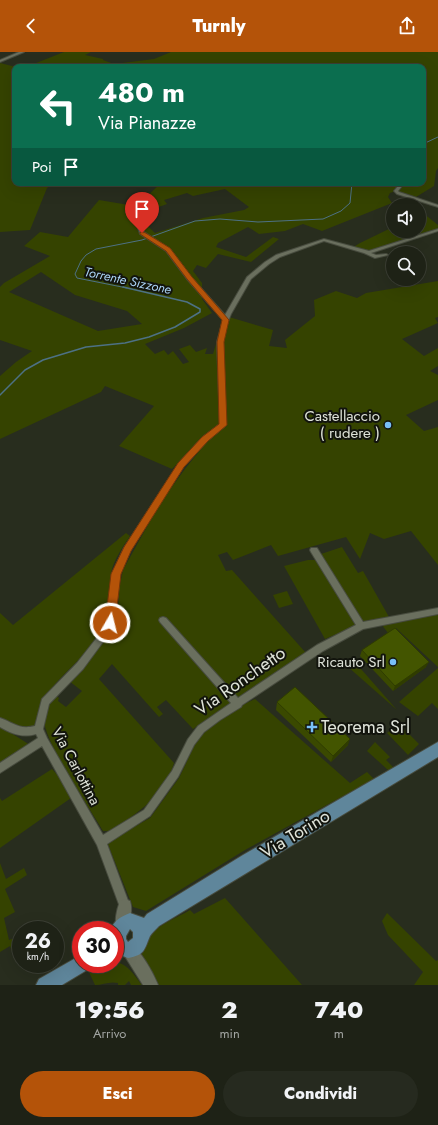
<!DOCTYPE html>
<html lang="it">
<style>
body{margin:0;font-family:Jost,sans-serif;background:#262a1f;color:#f1f3f6;height:100vh;display:flex;flex-direction:column;font-size:15px;white-space:nowrap}
*{box-sizing:border-box;margin:0}
p{font-size:13px;color:#a1a4a1}
.icon{flex:none;width:22px;height:22px;fill:none;stroke:currentColor;stroke-width:2;stroke-linecap:round;stroke-linejoin:round}
.map{position:relative;height:933px;overflow:hidden}
.sheet{display:flex;flex-direction:column;background:#1e2216;flex:1}
.sheet>*{flex:none}
.guide{position:absolute;left:12px;top:12px;width:414px;height:122px;border-radius:8px;box-shadow:0 4px 16px #0002,0 0 0 1px #3c3f35;background:#0b6e4f;color:#fff;overflow:hidden}
.buttons{position:absolute;left:386px;top:146px;display:grid;gap:8px}
.buttons a{display:grid;place-items:center;width:40px;height:40px;border-radius:50%;background:#1e2216;box-shadow:0 4px 16px #0002,0 0 0 1px #3c3f35;font-size:20px}
.speed{position:absolute;left:12px;top:869px;display:flex;gap:8px;font-size:20px;font-weight:700;text-align:center}
.speed>*{display:grid;place-content:center;width:52px;height:52px;border-radius:50%;background:#1e2216;box-shadow:0 4px 16px #0002,0 0 0 1px #3c3f35;line-height:1}
.speed small{font-size:10px;font-weight:400}
.speed .limit{border:6px solid #d22;background:#fff;color:#111}
.pin{position:absolute;display:grid;place-items:center;width:34px;height:34px;color:#fff;margin:-41px -17px;border-radius:50% 50% 50% 0;rotate:-45deg;box-shadow:0 0 4px #0007}
.pin .icon{rotate:45deg}
.me{position:absolute;width:44px;margin:-22px;rotate:8deg;stroke-linejoin:round;filter:drop-shadow(0 0 3px #0008)}
.turn{display:flex;align-items:center;gap:14px;height:84px;padding:0 20px;font-size:18px}
.turn .icon{width:52px;height:52px;stroke-width:2.5}
.turn b{display:block;font-size:28px;line-height:34px}
.then{display:flex;align-items:center;height:38px;padding:0 20px;background:#0003;gap:8px;font-size:15px}
.eta{display:flex;justify-content:space-evenly;align-items:center;height:68px;text-align:center}
.eta b{font-size:24px;font-weight:800;line-height:28px}
.cta{display:flex;gap:8px;margin-top:auto;padding:8px 20px}
.cta a{flex:1;height:46px;border-radius:24px;background:#b45309;color:#fff;font-size:16px;font-weight:800;line-height:46px;text-align:center}
.cta a+a{background:#262a1f;color:#f1f3f6}
header{display:flex;justify-content:space-between;align-items:center;height:52px;padding:0 20px;background:#b45309;color:#fff;font-size:18px;font-weight:800}
.map>svg:first-child{display:block}
.green{fill:#354300;fill-rule:evenodd}
.lines{fill:none;stroke-linecap:round;stroke-linejoin:round}
.stream-far1{stroke:#4d7185;stroke-width:1}
.stream{stroke:#4d7185;stroke-width:1.5}
.minor-casing{stroke:#474b3e;stroke-width:2}
.tertiary-casing{stroke:#474b3e;stroke-width:2}
.primary-casing{stroke:#474b3e;stroke-width:2}
.minor{fill:#6a6f5e;fill-rule:evenodd}
.tertiary{fill:#6a6f5e;fill-rule:evenodd}
.primary{fill:#5f869b;fill-rule:evenodd}
.wall{fill:#3a4900}
.shaded-wall{fill:#2f3c00}
.building{fill:#435500;stroke:#2f3c00}
.route{fill:#b45309;stroke:#753606}
.poi-dot{fill:#78bff7;stroke:#12140d;stroke-width:1.5}
.labels{text-anchor:middle;stroke-width:4;stroke-linejoin:round;paint-order:stroke}
.far-water-label{font-size:13px;font-style:italic;fill:#abd3f5;stroke:#12140d}
.poi-label{font-size:15px;fill:#dfe3d9;stroke:#12140d;text-anchor:end}
.street-label{font-size:15px;fill:#dfe3d9;stroke:#12140d}
.near-street-label{font-size:18px;fill:#dfe3d9;stroke:#12140d}
.near-poi-label{font-size:18px;fill:#dfe3d9;stroke:#12140d;text-anchor:start}
</style>
<header><svg class="icon" aria-label="back" viewBox="0 0 24 24"><path d="M15 5l-7 7 7 7"/></svg>Turnly<svg class="icon" aria-label="share" viewBox="0 0 24 24"><path d="M12 15V3M7 8l5-5 5 5M5 13v7h14v-7"/></svg></header>
<div class="map">
<svg width="438" height="933" viewBox="0 0 438 933">
<rect width="100%" height="100%" fill="#282d1e"/>
<g class="green">
<path d="M64 0H91L85 3 103 7V8L114 12 154 7 171 0H438V116L436 119 434 134 416 145 396 139 390 141 388 145 392 151 322 179 303 172 285 179 259 182 248 175 218 191 216 195 246 205 273 185 279 187 251 210 218 202 206 216 197 213 193 219 202 231V247L212 261 184 276 145 292 155 302 164 298 168 303 173 299 183 312 189 310 179 297 190 293 196 300 207 296 205 302H213L216 292H219L220 372 204 384 172 417 119 394 154 354 105 334 101 340 0 387V324L16 310 32 299 0 288V235L4 231 50 204 24 194 40 180 68 185 99 148 135 154 140 145 144 147 161 131H202L206 133 210 131H423V15H26ZM225 137 249 155 244 158 203 166 155 181 136 163 167 152 164 148 187 141 193 144ZM41 220 75 243 127 259 142 272 98 279 9 240Z"/>
<path d="M0 11 16 15H15V131H53L47 136 30 178 0 180Z"/>
<path d="M423 161 438 173V178L369 200 352 196 360 191 393 175V179H419V163Z"/>
<path d="M438 229V265L435 266 438 271 402 287 424 304 438 296V314L430 319 438 323V348L406 363 424 379 438 375V513L411 479 384 487 370 481 360 507 346 485 278 504 271 493 233 508 227 500 218 503 226 519 232 518 306 601 193 677 166 648 157 655 163 662 159 665 112 612 99 627 174 711C164 745 138 760 111 779H103C91 758 41 686 44 665 45 658 52 650 55 643L59 646 58 649 66 655 82 639 69 629 84 616 111 579 118 560 119 537 123 518 160 451 185 417 205 392 224 375 223 285 229 265 273 278 269 294 287 296 285 288 315 264 314 248 336 239 357 246 366 241Z"/>
<path d="M126 481 130 484C123 495 113 508 111 522 108 538 112 557 105 573 93 598 69 615 52 636 43 647 39 661 34 674 24 682 10 671 0 667V561L13 573Z"/>
<path d="M342 495 358 521 363 519 389 565 362 571 321 502Z"/>
<path d="M308 508H316L356 574 325 587 284 514Z"/>
<path d="M287 539 293 552 279 556 273 543Z"/>
<path d="M438 562V615L396 576 388 581 382 573Z"/>
<path d="M354 609 397 658 347 614Z"/>
<path d="M438 616V657L432 651 418 664 399 650Z"/>
<path d="M255 647 350 731 367 720 374 727 245 798 146 859 133 855 107 790 150 766 179 726 196 690 206 678 240 654Z"/>
<path d="M399 672 419 692 408 703 387 681Z"/>
<path d="M0 674 30 693 0 714Z"/>
<path d="M375 690 390 705 386 708 394 716 388 718 367 699Z"/>
<path d="M52 717 62 728 71 746 0 796V746L2 749Z"/>
<path d="M0 811 6 827 24 816 27 823 5 837 15 860 4 866 9 888 21 884V903L15 907 10 894 0 900Z"/>
<path d="M225 846 302 933H159C153 924 145 914 142 903 137 881 175 867 190 858L194 862Z"/>
<path d="M387 861 436 909 438 908V933H414L423 920 388 883 382 869Z"/>
<path d="M115 910C127 911 135 924 142 933H131L129 929 125 933H118V931C109 929 103 933 95 933L87 916 99 912H115Z"/>
</g>
<g class="lines">
<g class="stream-far1">
<path d="M423 92 438 85"/>
<path d="M127 236 77 226 75 222 81 209 86 203 96 197 142 188 195 169 220 167 258 170 323 167 341 159 350 151 352 131"/>
</g>
<path class="stream" d="M0 343 25 318 43 308 86 295 125 291 149 285 175 275 200 260V257L187 250 123 235"/>
<defs>
<g id="minor">
<path d="M399 133 402 134 398 139 399 140 438 153V155L397 142 394 139Z"/>
<path d="M129 155 133 156 130 160 141 173 144 180 170 197 191 225 225 263 247 225 265 210 276 203 324 187 369 199 438 177V179L371 201 376 203 386 202 388 203 375 206 364 201 324 189 280 205 269 212 251 227 231 262 226 275 223 290 226 373 207 389 183 415 130 499 120 522 116 558 111 579 83 617 49 652 43 677 47 686 103 783 144 758 172 719 188 687 198 674 231 651 160 570 159 568 160 566 163 565 166 566 238 646 317 593 356 573 311 500 310 498 311 496H317L363 570 438 556V562L363 577 323 599 242 653 241 655 220 668 204 680 194 693 178 725 150 764 107 792 130 854 129 858 125 859 121 858 97 793 42 694 0 721V711L38 686 36 682C23 686 12 682 0 675V666C14 671 19 678 35 674L42 647 77 611 103 578 108 558 112 522 124 496 179 411 203 385 220 372 217 290 223 268 187 227 166 199 140 182 137 173 126 160Z"/>
</g>
<g id="tertiary">
<path d="M19 0H24L0 10V8Z"/>
<path d="M125 847 130 849C133 857 130 869 127 877L122 879 117 877C114 869 117 857 120 849Z"/>
<path d="M128 891C140 896 153 921 158 933H143L121 898 123 893Z"/>
</g>
<g id="primary">
<path d="M438 690V705L159 874C156 877 152 881 150 884 144 898 145 903 128 906L115 901V878H110C115 868 120 865 130 861L144 866 147 862 243 803ZM130 877 133 880V886L128 890 126 887V884Z"/>
<path d="M81 903V912H90L87 918 62 933H36L39 927Z"/>
</g>
</defs>
<use href="#minor" class="minor-casing"/>
<use href="#tertiary" class="tertiary-casing"/>
<use href="#primary" class="primary-casing"/>
<use href="#minor" class="minor"/>
<use href="#tertiary" class="tertiary"/>
<use href="#primary" class="primary"/>
</g>
<g class="wall">
<path d="M362 598 426 615 393 639 360 604Z"/>
<path d="M277 650 348 693 331 710 276 658Z"/>
</g>
<g class="shaded-wall">
<path d="M429 610 426 615 393 639 395 634Z"/>
<path d="M350 687 348 693 331 710 333 704Z"/>
</g>
<g class="building">
<path d="M395 576 429 610 395 634 362 598Z"/>
<path d="M295 635 350 687 333 704 277 650Z"/>
</g>
<path class="route" d="M140 180H144L170 196 192 225 229 268 224 290 227 373 208 389 184 415 131 499 121 522 115 571 114 574 110 575 106 574 105 571 111 522 124 495 178 411 202 385 219 372 217 290 222 268 187 227 166 199 140 182Z"/>
<g class="poi-dot">
<circle cx="388" cy="373" r="4"/>
<circle cx="393" cy="610" r="4"/>
<path d="M310 669h4v4h4v4h-4v4h-4v-4h-4v-4h4z"/>
</g>
<g class="labels">
<g class="far-water-label">
<text transform="translate(128 228) rotate(12)" y="5">Torrente Sizzone</text>
</g>
<g class="poi-label">
<text x="380" y="369">Castellaccio<tspan x="380" dy="17">( rudere )</tspan></text>
<text x="385" y="615">Ricauto Srl</text>
</g>
<g class="street-label">
<text transform="translate(76 714) rotate(62)" y="5">Via Carlottina</text>
</g>
<g class="near-street-label">
<text transform="translate(240 629) rotate(-35)" y="6">Via Ronchetto</text>
<text transform="translate(295 782) rotate(-31)" y="6">Via Torino</text>
</g>
<g class="near-poi-label">
<text x="321" y="681">Teorema Srl</text>
</g>
</g>
</svg>
<div class="buttons">
<a><svg class="icon" aria-label="sound" viewBox="0 0 24 24"><path d="M4 9h4l5-4v14l-5-4H4zM17 9q2 3 0 6"/></svg></a>
<a><svg class="icon" aria-label="search" viewBox="0 0 24 24"><circle cx="10" cy="10" r="6"/><path d="M15 15l6 6"/></svg></a>
</div>
<div class="speed"><div>26<small>km/h</small></div><div class="limit">30</div></div>
<div class="pin" style="left:142px;top:181px;background:#d93025"><svg class="icon" aria-label="arrive" viewBox="0 0 24 24"><path d="M6 21V4h12l-3 4 3 4H6"/></svg></div>
<svg class="me" style="left:110px;top:571px" viewBox="-20 -20 40 40"><circle r="17" fill="#b45309" stroke="#fff" stroke-width="3"/><path d="M0-11L8 9 0 5-8 9z" fill="#fff"/></svg>
<div class="guide">
<div class="turn"><svg class="icon" aria-label="left" viewBox="0 0 24 24"><path d="M17 20v-9H6M10 6l-5 5 5 5"/></svg><div><b>480 m</b>Via Pianazze</div></div>
<div class="then">Poi<svg class="icon" aria-label="arrive" viewBox="0 0 24 24"><path d="M6 21V4h12l-3 4 3 4H6"/></svg></div>
</div>
</div>
<section class="sheet">
<div class="eta">
<div><b>19:56</b><p>Arrivo</p></div>
<div><b>2</b><p>min</p></div>
<div><b>740</b><p>m</p></div>
</div>
<div class="cta"><a>Esci</a><a>Condividi</a></div>
</section>
